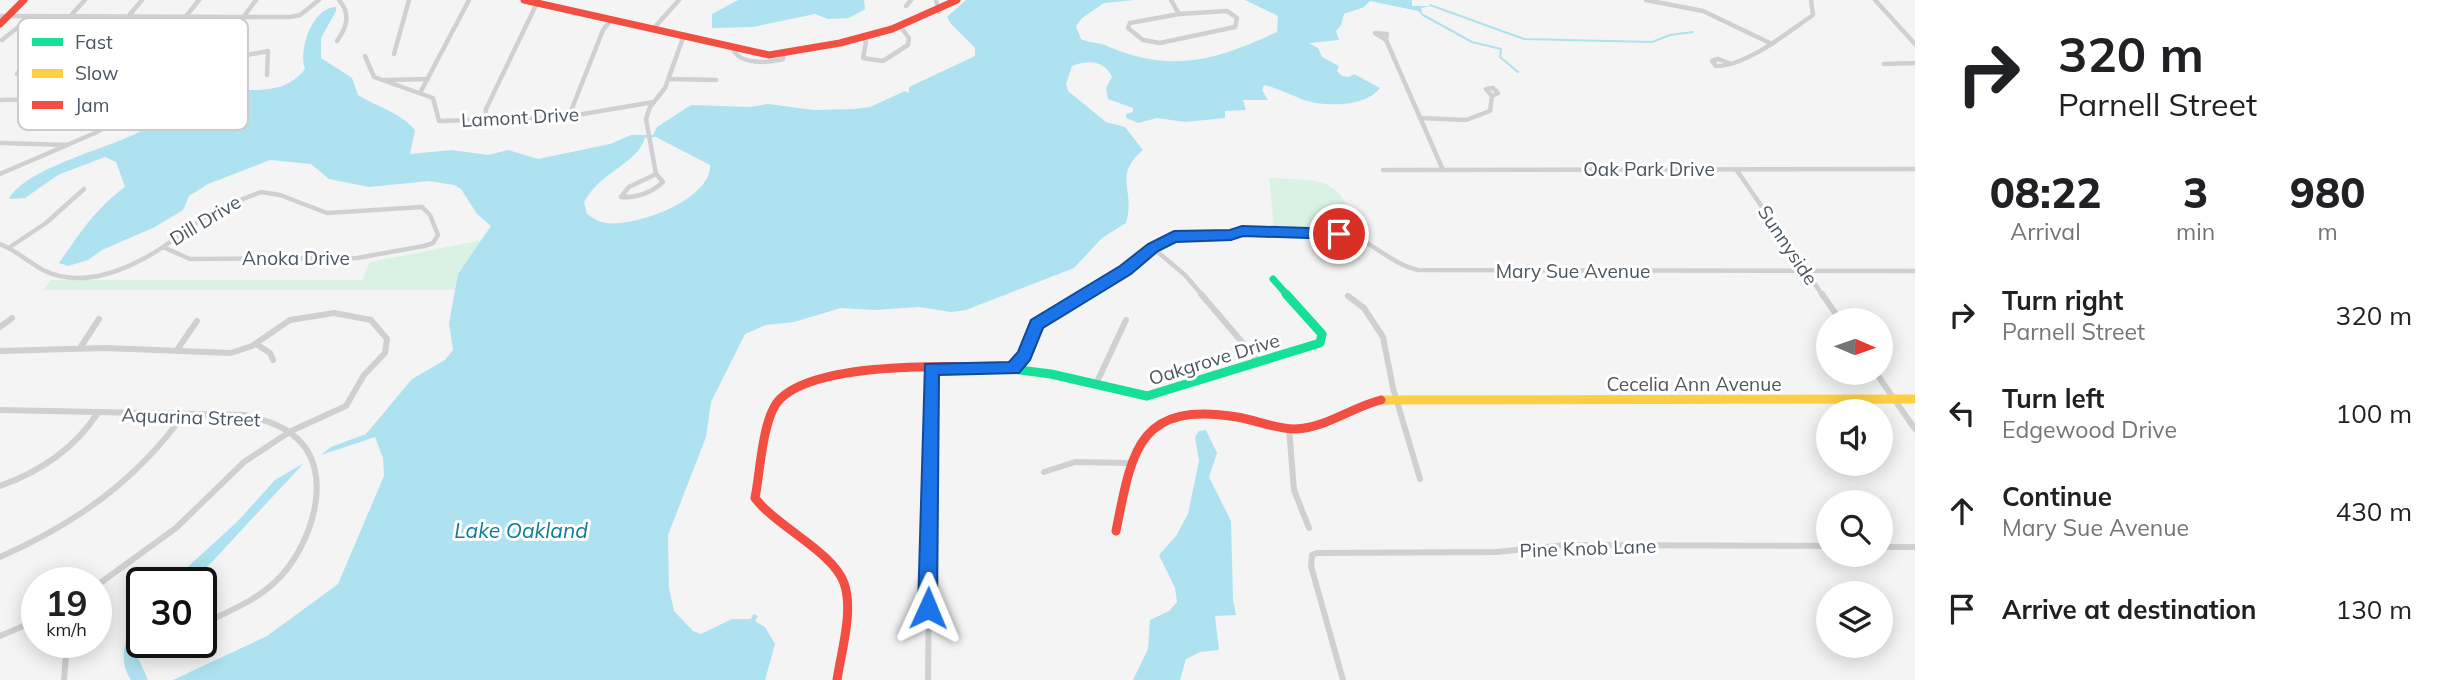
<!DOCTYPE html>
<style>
body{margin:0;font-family:Mulish,sans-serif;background:#f2f2f2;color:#202124;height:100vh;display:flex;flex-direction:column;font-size:26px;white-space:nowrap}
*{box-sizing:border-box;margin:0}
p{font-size:23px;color:#757577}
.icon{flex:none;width:38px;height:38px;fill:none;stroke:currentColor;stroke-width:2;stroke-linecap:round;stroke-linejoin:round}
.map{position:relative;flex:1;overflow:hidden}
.panel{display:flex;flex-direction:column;background:#fff;width:525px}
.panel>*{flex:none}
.guide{background:#fff;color:#202124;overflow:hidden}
.needle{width:46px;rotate:92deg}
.controls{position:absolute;left:1816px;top:308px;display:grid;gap:14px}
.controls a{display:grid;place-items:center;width:77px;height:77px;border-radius:50%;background:#fff;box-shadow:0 4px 18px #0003;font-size:35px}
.speed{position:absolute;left:21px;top:567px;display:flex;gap:14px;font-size:35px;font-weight:700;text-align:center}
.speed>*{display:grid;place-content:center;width:91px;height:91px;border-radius:50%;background:#fff;box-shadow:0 4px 18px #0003;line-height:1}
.speed small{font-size:18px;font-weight:400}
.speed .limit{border:4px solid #111;border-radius:10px;background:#fff;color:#111}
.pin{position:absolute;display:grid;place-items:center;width:60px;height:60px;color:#fff;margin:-30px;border:4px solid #fff;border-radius:50%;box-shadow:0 2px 7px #0007}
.me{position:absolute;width:77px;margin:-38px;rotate:1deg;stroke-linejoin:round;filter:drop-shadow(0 0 5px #0008)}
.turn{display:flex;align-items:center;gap:24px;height:147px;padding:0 28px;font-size:32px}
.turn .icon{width:91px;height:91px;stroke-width:2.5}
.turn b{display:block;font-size:49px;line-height:60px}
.eta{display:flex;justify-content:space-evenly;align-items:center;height:119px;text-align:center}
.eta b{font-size:42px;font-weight:800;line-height:49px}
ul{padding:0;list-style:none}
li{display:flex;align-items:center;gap:21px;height:98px;padding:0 28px}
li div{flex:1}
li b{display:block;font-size:26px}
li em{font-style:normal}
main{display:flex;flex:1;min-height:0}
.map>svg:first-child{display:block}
.green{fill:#d9f2e3}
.water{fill:#aee2f0;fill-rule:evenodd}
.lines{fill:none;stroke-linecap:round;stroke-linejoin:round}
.stream{stroke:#aee2f0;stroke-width:2}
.street-far1{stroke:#ced0d2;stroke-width:4.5}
.street{stroke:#ced0d2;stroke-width:6}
.fast-far1{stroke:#16e098;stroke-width:7}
.fast{stroke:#16e098;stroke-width:9}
.slow{stroke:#ffcf43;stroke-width:9}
.jam-far1{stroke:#f24e42;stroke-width:7}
.jam{stroke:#f24e42;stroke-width:9}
.route{fill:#1a73e8;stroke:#114b97;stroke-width:2}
.labels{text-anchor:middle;stroke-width:6;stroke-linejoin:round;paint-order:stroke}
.street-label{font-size:19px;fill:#4a5661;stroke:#fff}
.water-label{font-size:21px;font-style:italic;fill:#0c7c9b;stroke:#fff}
.key{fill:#fff;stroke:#c9ccd0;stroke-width:2}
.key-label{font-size:19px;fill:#4a5661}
</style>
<main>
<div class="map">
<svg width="1915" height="680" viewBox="0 0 1915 680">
<rect width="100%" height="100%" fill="#f4f4f4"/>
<g class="green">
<path d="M1269 178C1324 181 1340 175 1357 232L1280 231 1274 227Z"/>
<path d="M483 240 459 272 455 290H43L51 280H362L370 262Z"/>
</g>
<g class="water">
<path d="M738 0H864L865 9 849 18 828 19 815 14 753 27 712 28V14Z"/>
<path d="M966 0H1135L1104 3 1082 18 1076 26 1081 39C1089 43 1098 42 1107 46 1172 74 1217 60 1277 32L1278 16 1245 0H1412V6H1431L1421 8 1423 16 1418 11 1370 1 1364 7 1344 14 1341 25 1336 31 1339 40 1309 43 1318 48 1322 57 1339 66 1337 71 1342 76 1349 77 1354 74 1380 88C1365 108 1322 107 1301 99 1288 94 1277 88 1264 85L1262 90 1268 100H1243L1246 110 1225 111V118L1185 122 1157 118 1138 123 1126 118V114L1133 112V108L1108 99 1106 88 1112 77C1104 60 1087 60 1072 66L1066 84 1068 91 1106 122 1125 127 1143 150C1112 176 1136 189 1126 223L1102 238 1074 268 966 310 951 312 919 307 874 310 841 308 794 322 766 325 745 334 711 402 706 437 668 535 669 588 674 611 693 631 701 634 732 619H751L753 614 758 616 755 621 765 627 775 644 765 680H173L267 636 338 584 384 476 383 458 375 437 321 455 331 447 366 434 412 379 445 360 453 350 449 323 458 274 491 226 477 214 461 189 454 185 429 181 369 187 329 179 311 164 270 160 208 184 189 196 183 210 155 227 102 250 88 260 68 266 59 263C80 233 95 209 125 187L116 162 105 157 58 175 25 198 9 199C25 168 110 148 141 131 185 108 178 62 235 70L237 73 234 75 231 88 234 89C261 91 287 92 305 69 298 51 312 7 336 7V11L321 38V58L352 78 358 95C379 108 398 111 415 130L410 154 452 150 488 155 508 150 538 159 610 144 631 135H653L657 127 691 105 750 107 768 104 814 110 854 109 870 107 905 91 909 93V87L975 56V48L951 24 947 17ZM656 137 710 165C712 199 637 227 607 223 600 223 593 218 587 214L584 202C601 171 637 164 645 138Z"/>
<path d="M1206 430 1217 453 1209 477 1231 521 1233 600 1236 615 1215 616 1219 650 1200 652 1186 659 1180 680H1133L1148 649 1150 620 1169 611 1177 602 1175 588 1159 555 1176 536 1188 514 1199 461 1195 437 1199 431Z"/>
<path d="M304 463 210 564 186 583H170L237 522 275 480Z"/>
<path d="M142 611 137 655 148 680H131C117 659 125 636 138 615L136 613Z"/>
</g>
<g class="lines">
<g class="stream">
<path d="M1430 5 1524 39 1652 42 1670 35 1693 32"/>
<path d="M1423 15 1472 42 1501 49 1500 57 1518 72"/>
</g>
<g class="street-far1">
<path d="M256 0 214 57 221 60 268 51 267 75"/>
<path d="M936 0 939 12"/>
<path d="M1171 0 1179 14"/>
<path d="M1646 0 1703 11 1772 44"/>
<path d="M1875 0 1915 44"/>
<path d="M906 6 911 0"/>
<path d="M1227 11 1237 18 1235 27 1160 43 1143 40 1128 28 1130 23 1179 14Z"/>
<path d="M0 16 290 17 300 15 319 0"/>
<path d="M653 29 679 0"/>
<path d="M1375 33 1387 34 1386 40Z"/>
<path d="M863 35 866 42 863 58 883 61 908 45 909 38 900 26"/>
<path d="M2 40 32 16"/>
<path d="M1386 40 1443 170"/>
<path d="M337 41C347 27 351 14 339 0"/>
<path d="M733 49C739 65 769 63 783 59L784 53"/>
<path d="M394 54 409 0"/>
<path d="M365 56 374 77 433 98 439 121 565 117 654 102"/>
<path d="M1729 63 1718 59 1712 61 1716 66C1747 66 1788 32 1813 15L1811 0"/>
<path d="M1884 64 1915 63"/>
<path d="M17 74 85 0"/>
<path d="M78 76 142 0"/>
<path d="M669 79 716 80"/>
<path d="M385 80 428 79"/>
<path d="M1493 88 1498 93 1492 96 1486 89Z"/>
<path d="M420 93 469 0"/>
<path d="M0 100 134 97"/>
<path d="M569 116 603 30 610 21"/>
<path d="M485 118 486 109 537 3"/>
<path d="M1420 118 1466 120 1490 111 1492 96"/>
<path d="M0 143 67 145"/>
<path d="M1736 169 1823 296"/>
<path d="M1383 170 1915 169"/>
<path d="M0 174 95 133 123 116 134 102 135 80 199 0"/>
<path d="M656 174 646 119 650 107 665 88 683 38"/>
<path d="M656 174 663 182C651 193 637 198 621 197L629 187Z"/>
<path d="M261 192 280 195 327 213 422 207 430 215 438 235 433 243 424 246 357 258 190 259 163 247 215 210Z"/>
<path d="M0 244C16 250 28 262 43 270 82 290 130 269 163 247"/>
<path d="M10 247 46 223 84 189"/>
<path d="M1153 248 1185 275 1203 296"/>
<path d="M1082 296 1174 237 1231 235 1242 231C1276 237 1311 228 1345 235 1373 240 1390 264 1418 270L1915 271"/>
</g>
<g class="street">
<path d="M1201 294 1259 362"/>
<path d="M1822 294 1840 320"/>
<path d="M1348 296 1364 308 1383 337 1393 388 1420 479"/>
<path d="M0 327 12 318"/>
<path d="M256 344 270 353 273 360"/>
<path d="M80 348 99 319"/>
<path d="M177 350 197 321"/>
<path d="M0 351 105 348 231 353 252 346 290 320 334 313 371 320 387 339 385 353 364 375 346 406 291 431 244 462 176 528 96 586"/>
<path d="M1014 367 1025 356 1036 324 1085 294"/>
<path d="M1876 373 1915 429"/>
<path d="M1096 384 1126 320"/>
<path d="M0 410 244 415C262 420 278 423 293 435 339 470 310 550 275 582 254 602 226 612 201 625"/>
<path d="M1289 428 1294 490 1309 528"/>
<path d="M1044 472 1075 462 1129 463"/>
<path d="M0 486C39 472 74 449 97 414"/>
<path d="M1881 547H1915"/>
<path d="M0 557C75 524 136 481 184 414"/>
<path d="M0 636 37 620"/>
<path d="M64 680 67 642"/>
<path d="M928 680 931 369"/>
<path d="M1343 680 1311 566 1312 555 1317 553 1496 552 1565 545 1829 546"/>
</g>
<path class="fast-far1" d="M1273 279 1288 296"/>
<path class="fast" d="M997 367 1051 374 1147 396 1320 343 1322 334 1286 294"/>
<path class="slow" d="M1381 400 1915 399"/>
<g class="jam-far1">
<path d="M524 0 769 55 840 43 892 29 957 0"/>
<path d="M0 24 24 0"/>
</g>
<g class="jam">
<path d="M1116 531C1132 449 1139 401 1237 417 1256 420 1275 429 1295 429 1326 428 1352 407 1381 400"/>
<path d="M837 680C841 652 854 611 844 583 832 551 777 527 755 498 760 473 762 425 776 404 806 361 948 366 997 367"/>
</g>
</g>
<path class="route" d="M1242 226 1339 229 1346 234 1339 239 1243 236 1231 240 1176 242 1158 251 1131 274 1043 328 1030 360 1019 373 939 375 937 608 934 614 928 617 921 614 918 608 925 364 1009 362 1018 352 1031 320 1120 266 1148 244 1174 231 1230 230Z"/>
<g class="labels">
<g class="street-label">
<text transform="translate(520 117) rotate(-3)" y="7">Lamont Drive</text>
<text x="1649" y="176">Oak Park Drive</text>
<text transform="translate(205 220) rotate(-31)" y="7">Dill Drive</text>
<text transform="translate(1788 245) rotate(56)" y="7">Sunnyside</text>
<text x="296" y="265">Anoka Drive</text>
<text x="1573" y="278">Mary Sue Avenue</text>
<text transform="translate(1214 359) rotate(-17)" y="7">Oakgrove Drive</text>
<text x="1694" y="391">Cecelia Ann Avenue</text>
<text transform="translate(191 417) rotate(2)" y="7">Aquarina Street</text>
<text transform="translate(1588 548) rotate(-2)" y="7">Pine Knob Lane</text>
</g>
<g class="water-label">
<text x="521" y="538">Lake Oakland</text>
</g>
</g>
<rect x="18" y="18" width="230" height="112" rx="10" class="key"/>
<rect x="32" y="38" width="31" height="8" fill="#16e098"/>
<rect x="32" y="69" width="31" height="9" fill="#ffcf43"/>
<rect x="32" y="101" width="31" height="8" fill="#f24e42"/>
<g class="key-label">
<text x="75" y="49">Fast</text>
<text x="75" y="80">Slow</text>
<text x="75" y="112">Jam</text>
</g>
</svg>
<div class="controls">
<a><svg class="needle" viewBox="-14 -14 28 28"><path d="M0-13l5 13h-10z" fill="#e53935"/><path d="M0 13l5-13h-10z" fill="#757577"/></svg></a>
<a><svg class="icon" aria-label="sound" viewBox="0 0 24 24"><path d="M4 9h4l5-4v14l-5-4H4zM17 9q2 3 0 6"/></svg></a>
<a><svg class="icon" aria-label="search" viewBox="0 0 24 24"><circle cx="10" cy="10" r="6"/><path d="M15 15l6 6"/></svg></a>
<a><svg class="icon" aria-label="layers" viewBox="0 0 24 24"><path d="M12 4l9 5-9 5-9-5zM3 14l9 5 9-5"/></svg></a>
</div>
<div class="speed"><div>19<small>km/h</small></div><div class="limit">30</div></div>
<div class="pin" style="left:1339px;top:234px;background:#d93025"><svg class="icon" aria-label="arrive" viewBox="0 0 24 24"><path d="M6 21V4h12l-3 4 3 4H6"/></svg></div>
<svg class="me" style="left:928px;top:608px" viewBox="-20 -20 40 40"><path d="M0-17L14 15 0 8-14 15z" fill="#1a73e8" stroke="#fff" stroke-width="4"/></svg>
</div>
<section class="panel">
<div class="guide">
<div class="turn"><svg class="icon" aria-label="right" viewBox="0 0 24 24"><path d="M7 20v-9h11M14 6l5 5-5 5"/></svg><div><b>320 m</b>Parnell Street</div></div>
</div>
<div class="eta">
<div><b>08:22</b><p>Arrival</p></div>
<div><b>3</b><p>min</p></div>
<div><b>980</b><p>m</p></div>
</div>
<ul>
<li><svg class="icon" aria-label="right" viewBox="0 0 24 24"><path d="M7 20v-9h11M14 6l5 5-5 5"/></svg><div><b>Turn right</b><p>Parnell Street</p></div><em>320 m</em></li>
<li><svg class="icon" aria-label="left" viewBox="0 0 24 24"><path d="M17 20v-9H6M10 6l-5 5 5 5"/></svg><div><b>Turn left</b><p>Edgewood Drive</p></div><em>100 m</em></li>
<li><svg class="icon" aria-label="ahead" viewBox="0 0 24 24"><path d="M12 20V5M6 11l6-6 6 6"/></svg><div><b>Continue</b><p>Mary Sue Avenue</p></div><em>430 m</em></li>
<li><svg class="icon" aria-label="arrive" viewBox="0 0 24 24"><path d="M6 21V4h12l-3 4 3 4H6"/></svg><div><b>Arrive at destination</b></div><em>130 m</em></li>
</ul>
</section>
</main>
